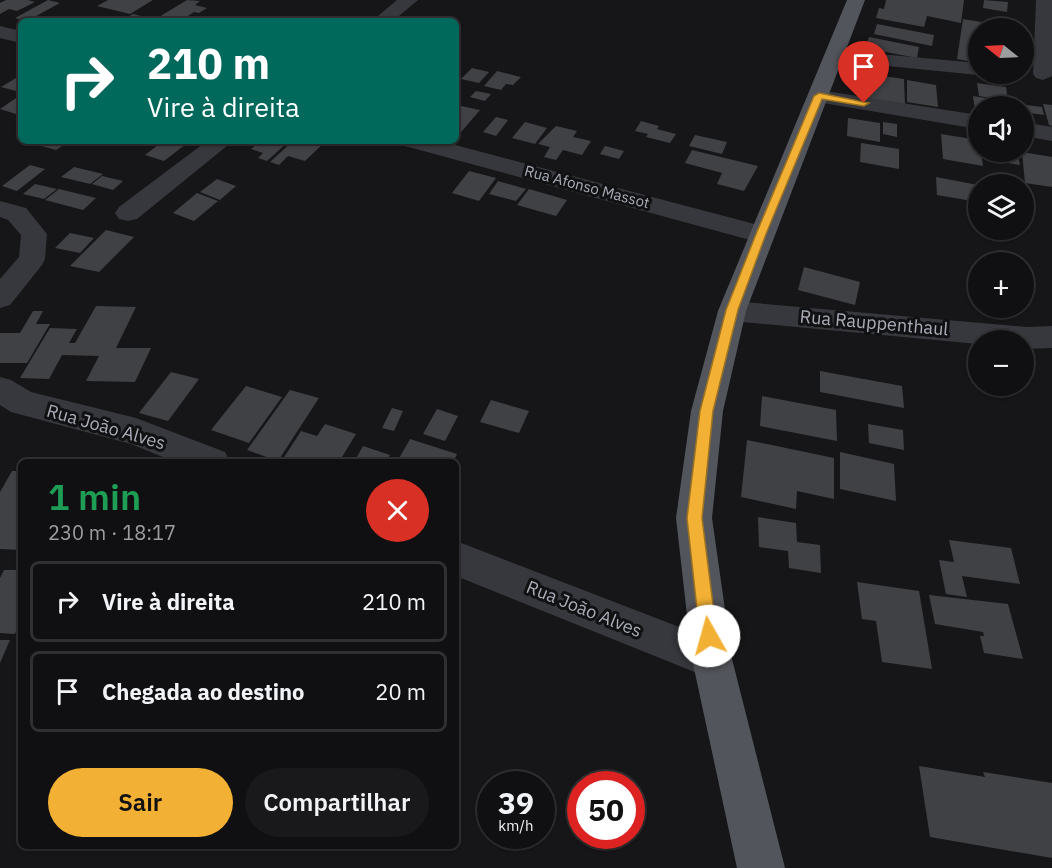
<!DOCTYPE html>
<html lang="pt">
<meta charset="utf-8">
<style>
body{margin:0;font-family:"IBM Plex Sans",sans-serif;background:#19191b;color:#f1f3f6;height:100vh;display:flex;flex-direction:column;font-size:22px;white-space:nowrap}
*{box-sizing:border-box;margin:0}
p{font-size:20px;color:#9c9d9f}
.icon{flex:none;width:33px;height:33px;fill:none;stroke:currentColor;stroke-width:2;stroke-linecap:round;stroke-linejoin:round}
.map{position:relative;flex:1;overflow:hidden}
.panel{position:absolute;left:18px;top:459px;width:441px;height:390px;display:flex;flex-direction:column;background:#101012;border-radius:9px;box-shadow:0 2px 4px #0004,0 0 0 2px #303032}
.panel>*{flex:none}
.hud{position:absolute;left:18px;top:18px;width:441px;height:126px;border-radius:9px;box-shadow:0 2px 4px #0004,0 0 0 2px #303032;background:#00695c;color:#fff;overflow:hidden}
.needle{width:39px;rotate:288deg}
.tools{position:absolute;left:968px;top:18px;display:grid;gap:12px}
.tools a{display:grid;place-items:center;width:66px;height:66px;border-radius:50%;background:#101012;box-shadow:0 2px 4px #0004,0 0 0 2px #303032;font-size:30px}
.speed{position:absolute;left:477px;top:771px;display:flex;gap:12px;font-size:30px;font-weight:700;text-align:center}
.speed>*{display:grid;place-content:center;width:78px;height:78px;border-radius:50%;background:#101012;box-shadow:0 2px 4px #0004,0 0 0 2px #303032;line-height:1}
.speed small{font-size:15px;font-weight:400}
.speed .limit{border:9px solid #d22;background:#fff;color:#111}
.pin{position:absolute;display:grid;place-items:center;width:51px;height:51px;color:#fff;margin:-62px -26px;border-radius:50% 50% 50% 0;rotate:-45deg;box-shadow:0 0 6px #0007}
.pin .icon{rotate:45deg}
.me{position:absolute;width:66px;margin:-33px;rotate:353deg;stroke-linejoin:round;filter:drop-shadow(0 0 4px #0008)}
.turn{display:flex;align-items:center;gap:21px;height:126px;padding:0 30px;font-size:27px}
.turn .icon{width:78px;height:78px;stroke-width:2.5}
.turn b{display:block;font-size:42px;line-height:51px}
.round{display:grid;place-items:center;flex:none;width:63px;height:63px;border-radius:32px;background:#19191b}
.head{display:flex;align-items:center;justify-content:space-between;height:102px;padding:0 30px}
h1{font-size:36px;font-weight:600;line-height:45px;color:#1e9e55}
.primary-button{display:flex;gap:12px;margin-top:auto;padding:12px 30px}
.primary-button a{flex:1;height:69px;border-radius:36px;background:#f2b134;color:#111;font-size:24px;font-weight:600;line-height:69px;text-align:center}
.primary-button a+a{background:#19191b;color:#f1f3f6}
ul{padding:0;list-style:none}
li{display:flex;align-items:center;gap:18px;height:81px;margin:0 12px 9px;padding:0 18px;border:3px solid #303032;border-radius:9px}
li div{flex:1}
li b{display:block;font-size:22px}
li em{font-style:normal}
.map>svg:first-child{display:block}
.building{fill:#404145}
.lines{fill:none;stroke-linecap:round;stroke-linejoin:round}
.minor{fill:#37383d;fill-rule:evenodd}
.major{fill:#53555c;fill-rule:evenodd}
.route{fill:#f2b134;stroke:#9d7322;stroke-width:1.5}
.labels{text-anchor:middle;stroke-width:6;stroke-linejoin:round;paint-order:stroke}
.far-street-label{font-size:15px;fill:#a8adb8;stroke:#111113}
.street-label{font-size:18px;fill:#a8adb8;stroke:#111113}
</style>
<div class="map">
<svg width="1052" height="868" viewBox="0 0 1052 868">
<rect width="100%" height="100%" fill="#161618"/>
<g class="building">
<path d="M6 0H28L35 2 17 11 9 9 0 14V3Z"/>
<path d="M48 0 60 3 27 21 15 18Z"/>
<path d="M108 0H153L130 14 97 6Z"/>
<path d="M187 0 200 1 195 5 207 8 199 13 194 12 180 21 159 17Z"/>
<path d="M886 0H964L961 23 927 16 924 27 876 18 879 8 884 9Z"/>
<path d="M984 0 1008 2 1007 12 983 8Z"/>
<path d="M133 14 145 17 138 21H121Z"/>
<path d="M963 19 1006 26V28H978V63L957 59Z"/>
<path d="M877 24 934 35 932 46 874 34Z"/>
<path d="M869 37 919 47 917 58 865 48Z"/>
<path d="M472 68 489 72 479 83 461 79Z"/>
<path d="M497 71 521 77 513 85 506 84 501 90 484 86Z"/>
<path d="M868 74 904 79 905 105 867 99Z"/>
<path d="M21 75V89L16 91 1 87Z"/>
<path d="M907 80 936 85 938 107 907 102Z"/>
<path d="M977 83 1006 87 1008 101 979 96Z"/>
<path d="M476 91 491 94 485 101 470 97Z"/>
<path d="M19 96H21V111L16 114 0 109Z"/>
<path d="M973 96 1008 102 1009 106H978V111L975 110Z"/>
<path d="M1011 103 1042 107 1044 115 1023 112V106H1012Z"/>
<path d="M1043 104 1052 105V126L1049 125Z"/>
<path d="M461 106 480 110 456 138V112Z"/>
<path d="M496 117 508 120 496 136 483 132Z"/>
<path d="M848 118 880 123V142L847 136Z"/>
<path d="M641 121 659 126 657 129 676 134 670 143 646 137 648 134 635 131Z"/>
<path d="M525 122 547 128 535 144 512 138Z"/>
<path d="M883 122 897 124V137L883 134Z"/>
<path d="M556 126 577 131 573 137 591 141 582 155 563 150 556 160 544 157 550 147 538 144Z"/>
<path d="M941 134 978 140V152H981L983 166 943 159Z"/>
<path d="M695 135 727 142 722 154 689 146Z"/>
<path d="M62 141 67 143 56 150 27 142Z"/>
<path d="M163 141H190L164 161 145 155Z"/>
<path d="M261 141H289L267 161 258 158 263 153 251 149Z"/>
<path d="M293 141H326L305 161 288 156 279 165 270 162Z"/>
<path d="M861 143 899 149V169L860 162Z"/>
<path d="M605 146 624 151 619 159 600 154Z"/>
<path d="M692 150 758 166 744 191 717 184 722 173 685 163Z"/>
<path d="M988 152H1017L1020 165 990 160Z"/>
<path d="M1022 152 1052 157V187L1025 183Z"/>
<path d="M30 165 45 169 17 191 2 186Z"/>
<path d="M74 167 103 174 90 184 61 177Z"/>
<path d="M469 171 496 178 479 201 452 193Z"/>
<path d="M102 176 123 181 113 190 92 184Z"/>
<path d="M936 177 978 185V202L937 195Z"/>
<path d="M217 179 236 186 220 200 200 192Z"/>
<path d="M498 181 526 189 516 201 489 194Z"/>
<path d="M35 184 57 189 44 199 23 194Z"/>
<path d="M59 189 96 198 83 210 45 200Z"/>
<path d="M529 189 567 200 556 216 517 205Z"/>
<path d="M197 193 218 201 194 221 173 213Z"/>
<path d="M106 230 134 237 99 272 70 266Z"/>
<path d="M70 233 94 238 80 253 55 248Z"/>
<path d="M804 267 860 282 855 305 798 290Z"/>
<path d="M96 306 136 307 116 348H151L135 382 86 381 99 356 62 355 49 379 20 378 50 328 77 329 69 343H75Z"/>
<path d="M33 311H43L36 324H50L27 363H0V333H20Z"/>
<path d="M820 371 902 386 904 408 820 392Z"/>
<path d="M171 372 199 379 168 421 139 413Z"/>
<path d="M246 386 282 397 249 443 211 430Z"/>
<path d="M290 390 319 398 278 461 247 450Z"/>
<path d="M762 396 836 410 837 441 760 426Z"/>
<path d="M491 400 529 411 519 433 480 422Z"/>
<path d="M392 408 403 411 394 431 382 428Z"/>
<path d="M437 409 458 416 445 441 423 434Z"/>
<path d="M325 424 356 434 339 462H281L301 431 317 436Z"/>
<path d="M868 424 903 430 904 450 869 443Z"/>
<path d="M410 439 457 454 453 462H397Z"/>
<path d="M747 440 834 458V499L797 491 796 509 741 497Z"/>
<path d="M363 446 390 455 385 462H354Z"/>
<path d="M840 452 894 464 896 501 840 489Z"/>
<path d="M12 471H21V550L0 549V492Z"/>
<path d="M758 517 796 523 797 542 820 545 821 573 789 568 788 551 759 547Z"/>
<path d="M949 540 1011 548 1020 584 962 576 967 597 946 594 939 560 954 562Z"/>
<path d="M4 570H21V620L15 634 0 633V578Z"/>
<path d="M857 582 919 591 932 669 882 662 876 621 862 619Z"/>
<path d="M929 595 1008 604 1023 659 984 653 980 636H984L983 632 935 624Z"/>
<path d="M0 640H10L0 663Z"/>
<path d="M919 766 985 777 983 772 1052 783V858L930 837Z"/>
</g>
<g class="lines">
<g class="minor">
<path d="M397 0H418L393 21H372Z"/>
<path d="M1036 0H1052V76L1043 80 1036 78 1033 74Z"/>
<path d="M0 26 21 31V43L0 38Z"/>
<path d="M835 50 978 63V74H985L978 75 828 60 825 56 828 52Z"/>
<path d="M819 90 978 115V129L811 101 808 96 811 91Z"/>
<path d="M1023 122 1052 127V141L1023 136Z"/>
<path d="M207 141H233L137 219 128 221 119 219 115 213 119 207Z"/>
<path d="M402 141H440L770 228 774 234 770 240 761 243 405 146Z"/>
<path d="M0 201 26 208 47 234 45 259 42 265 10 305 0 308V279L19 257 21 235 8 220 0 217Z"/>
<path d="M732 301 1027 327 1052 326V348L1023 349V340H978V344L732 321 722 318 718 311 722 304Z"/>
<path d="M0 377 11 380 31 392 136 418 225 452 230 462H175L131 444 11 412 0 405Z"/>
<path d="M456 541 726 645 732 659 726 673 712 679 456 576Z"/>
</g>
<path class="major" d="M847 0H865L746 311 723 411 712 518 732 659 785 868H737L692 659 676 518 691 411 718 311Z"/>
</g>
<path class="route" d="M819 93 869 103 864 106 822 99 766 234 738 310 713 411 702 518 717 636 715 641 709 644 703 641 700 636 687 518 700 411 726 310 756 234 814 96Z"/>
<g class="labels">
<g class="far-street-label">
<text transform="translate(587 187) rotate(15)" y="5">Rua Afonso Massot</text>
</g>
<g class="street-label">
<text transform="translate(874 323) rotate(5)" y="6">Rua Rauppenthaul</text>
<text transform="translate(106 427) rotate(16)" y="6">Rua João Alves</text>
<text transform="translate(584 609) rotate(22)" y="6">Rua João Alves</text>
</g>
</g>
</svg>
<div class="tools">
<a><svg class="needle" viewBox="-14 -14 28 28"><path d="M0-13l5 13h-10z" fill="#e53935"/><path d="M0 13l5-13h-10z" fill="#9c9d9f"/></svg></a>
<a><svg class="icon" aria-label="sound" viewBox="0 0 24 24"><path d="M4 9h4l5-4v14l-5-4H4zM17 9q2 3 0 6"/></svg></a>
<a><svg class="icon" aria-label="layers" viewBox="0 0 24 24"><path d="M12 4l9 5-9 5-9-5zM3 14l9 5 9-5"/></svg></a>
<a>+</a>
<a>−</a>
</div>
<div class="speed"><div>39<small>km/h</small></div><div class="limit">50</div></div>
<div class="pin" style="left:864px;top:103px;background:#d93025"><svg class="icon" aria-label="arrive" viewBox="0 0 24 24"><path d="M6 21V4h12l-3 4 3 4H6"/></svg></div>
<svg class="me" style="left:709px;top:636px" viewBox="-20 -20 40 40"><circle r="19" fill="#fff"/><path d="M0-13L10 11 0 6-10 11z" fill="#f2b134"/></svg>
<div class="hud">
<div class="turn"><svg class="icon" aria-label="right" viewBox="0 0 24 24"><path d="M7 20v-9h11M14 6l5 5-5 5"/></svg><div><b>210 m</b>Vire à direita</div></div>
</div>
<section class="panel">
<div class="head"><div><h1>1 min</h1><p>230 m · 18:17</p></div><a class="round" style="background:#d93025;color:#fff"><svg class="icon" aria-label="close" viewBox="0 0 24 24"><path d="M6 6l12 12M18 6L6 18"/></svg></a></div>
<ul>
<li><svg class="icon" aria-label="right" viewBox="0 0 24 24"><path d="M7 20v-9h11M14 6l5 5-5 5"/></svg><div><b>Vire à direita</b></div><em>210 m</em></li>
<li><svg class="icon" aria-label="arrive" viewBox="0 0 24 24"><path d="M6 21V4h12l-3 4 3 4H6"/></svg><div><b>Chegada ao destino</b></div><em>20 m</em></li>
</ul>
<div class="primary-button"><a>Sair</a><a>Compartilhar</a></div>
</section>
</div>
